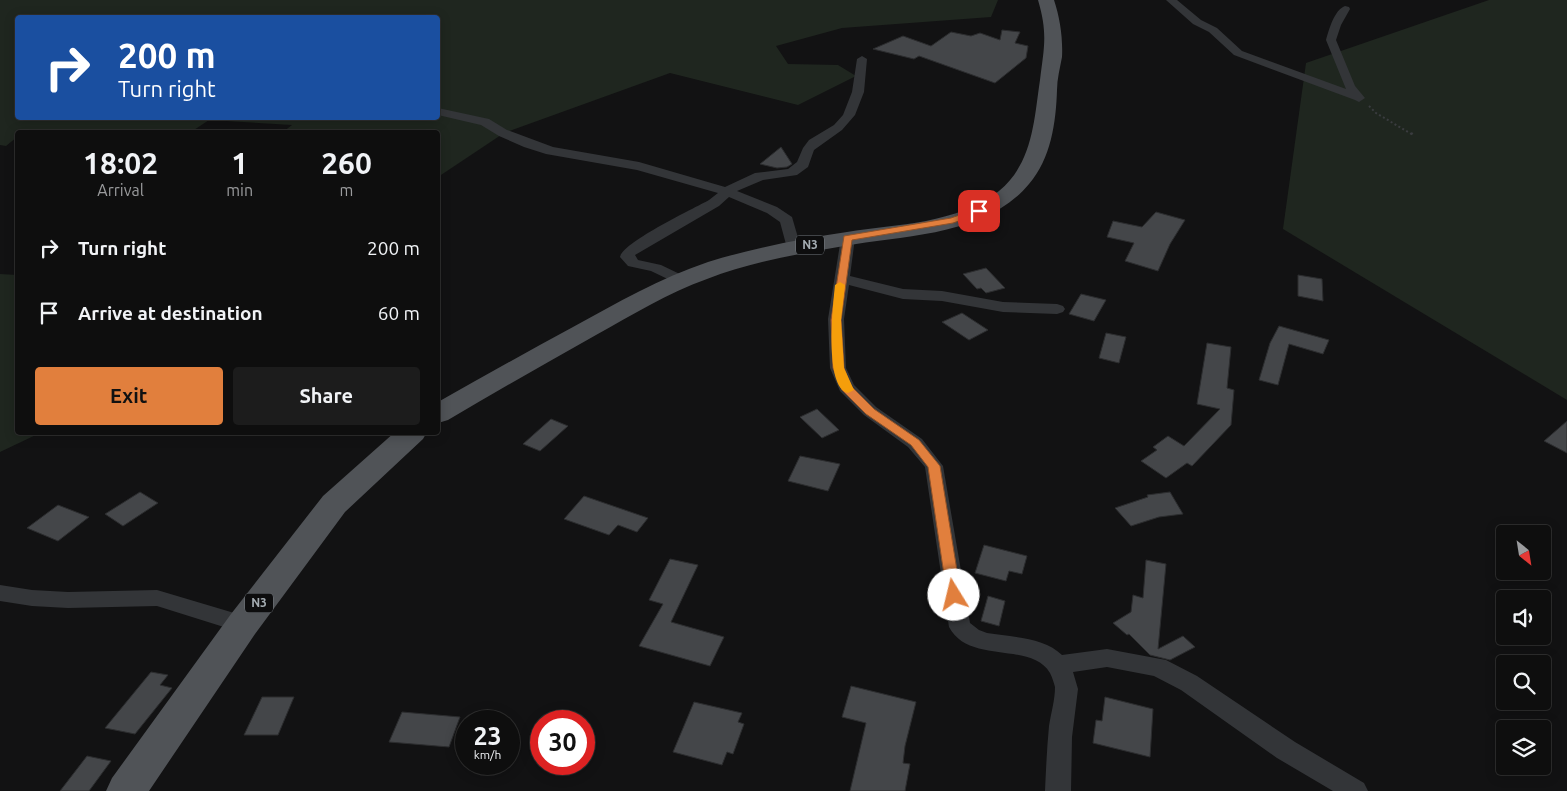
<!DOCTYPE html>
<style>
body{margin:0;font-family:Ubuntu,sans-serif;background:#1c1c1c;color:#f1f3f6;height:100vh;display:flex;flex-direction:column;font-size:19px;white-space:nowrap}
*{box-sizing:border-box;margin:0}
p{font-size:16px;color:#9b9c9e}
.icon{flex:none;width:28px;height:28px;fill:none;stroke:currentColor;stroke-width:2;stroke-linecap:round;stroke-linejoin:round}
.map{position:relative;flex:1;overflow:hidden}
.sheet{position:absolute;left:15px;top:130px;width:425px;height:305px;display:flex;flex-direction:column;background:#0e0e0e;border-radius:5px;box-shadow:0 2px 12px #0003,0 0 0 1px #2e2e2e}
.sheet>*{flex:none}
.top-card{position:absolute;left:15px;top:15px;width:425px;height:105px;border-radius:5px;box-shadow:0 2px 12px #0003,0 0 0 1px #2e2e2e;background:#1a4fa0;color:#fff;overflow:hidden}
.needle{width:32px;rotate:150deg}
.fabs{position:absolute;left:1496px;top:525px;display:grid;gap:10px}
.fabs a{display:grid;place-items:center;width:55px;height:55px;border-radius:5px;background:#0e0e0e;box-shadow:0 2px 12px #0003,0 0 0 1px #2e2e2e;font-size:25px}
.speed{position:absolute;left:455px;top:710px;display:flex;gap:10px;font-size:25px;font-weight:700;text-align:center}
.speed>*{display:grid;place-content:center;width:65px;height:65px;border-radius:50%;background:#0e0e0e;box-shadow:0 2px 12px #0003,0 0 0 1px #2e2e2e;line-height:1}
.speed small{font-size:12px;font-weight:400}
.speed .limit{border:8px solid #d22;background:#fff;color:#111}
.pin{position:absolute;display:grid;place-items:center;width:42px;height:42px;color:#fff;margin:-21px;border-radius:10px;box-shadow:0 2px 8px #0006}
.me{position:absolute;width:55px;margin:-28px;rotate:351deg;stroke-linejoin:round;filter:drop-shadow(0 0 4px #0008)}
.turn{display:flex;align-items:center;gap:18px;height:105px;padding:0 20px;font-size:22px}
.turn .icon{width:65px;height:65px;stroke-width:2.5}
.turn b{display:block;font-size:35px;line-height:42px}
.eta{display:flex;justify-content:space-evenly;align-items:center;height:85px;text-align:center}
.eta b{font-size:30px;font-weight:600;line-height:35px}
.button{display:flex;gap:10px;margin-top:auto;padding:10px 20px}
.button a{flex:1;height:58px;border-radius:5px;background:#e17f3d;color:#111;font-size:20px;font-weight:600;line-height:58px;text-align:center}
.button a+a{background:#1c1c1c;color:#f1f3f6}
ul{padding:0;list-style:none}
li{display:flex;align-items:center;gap:15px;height:65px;padding:0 20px}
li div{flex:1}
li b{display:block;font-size:19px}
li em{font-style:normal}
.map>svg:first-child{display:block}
.green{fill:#1f261f;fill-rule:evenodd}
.building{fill:#444649;stroke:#2c2d2f}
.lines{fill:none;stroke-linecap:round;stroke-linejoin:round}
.path-far1{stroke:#3a3c3f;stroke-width:2;stroke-dasharray:2 2.5;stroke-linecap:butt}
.path{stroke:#3a3c3f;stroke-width:2.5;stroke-dasharray:2 3;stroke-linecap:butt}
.minor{fill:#333538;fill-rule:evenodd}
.primary{fill:#505357;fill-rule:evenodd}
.route{fill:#e17f3d;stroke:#925328}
.slow{fill:#f59e0b}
.labels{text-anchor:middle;stroke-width:5;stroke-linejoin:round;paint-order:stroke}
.shield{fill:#0d0d0e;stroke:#777d82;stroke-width:1}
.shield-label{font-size:12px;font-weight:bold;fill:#a5adb3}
</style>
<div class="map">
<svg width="1567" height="791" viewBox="0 0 1567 791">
<rect width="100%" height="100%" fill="#121213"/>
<g class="green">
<path d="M0 0H998L991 17 842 28 776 46 788 64 838 65 856 76 798 105 670 73 504 133 438 177V132H283L292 125 209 120 191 132 145 129 141 132 26 131 18 132 17 137 6 146 0 145ZM18 18H438V118H18Z"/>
<path d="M1489 0H1567V400L1283 229 1306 63Z"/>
<path d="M0 274 17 275 18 432 40 433 0 452Z"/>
</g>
<g class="building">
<path d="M1002 30 1020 32 1015 43 1028 46 1026 58 995 83 919 56 914 59 873 49 903 36 931 46 951 32 971 36 980 33 1000 40Z"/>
<path d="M781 147 792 164 787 167 777 168 760 164Z"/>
<path d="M1156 212 1185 220 1170 244 1158 271 1125 261 1134 243 1107 237 1113 221 1142 227Z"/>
<path d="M986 268 1005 288 986 293 981 288 977 289 963 274Z"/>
<path d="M1298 275 1322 279 1323 301 1298 296Z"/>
<path d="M1081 294 1106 300 1094 321 1069 314Z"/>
<path d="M962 313 988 330 969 340 942 322Z"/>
<path d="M1279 326 1329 340 1323 354 1289 344 1278 385 1259 380 1270 343Z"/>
<path d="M1106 333 1126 337 1119 363 1099 358Z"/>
<path d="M1207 343 1231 347 1227 388 1234 390 1231 425 1192 466 1187 463 1166 478 1141 461 1157 450 1153 447 1168 436 1184 446 1220 409 1197 404Z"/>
<path d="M817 409 839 430 822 438 800 417Z"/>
<path d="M551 419 568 426 540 451 523 444Z"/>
<path d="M1567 421V453L1544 441Z"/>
<path d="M800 456 840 464 828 491 788 481Z"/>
<path d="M140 492 158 503 123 526 105 514Z"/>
<path d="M1170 492 1183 514 1159 517 1131 526 1115 508 1148 497 1147 495Z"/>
<path d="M584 496 648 518 637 532 618 525 609 535 564 519Z"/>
<path d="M58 505 89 517 58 541 27 528Z"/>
<path d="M984 545 1027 556 1022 574 1009 571 1006 581 975 573Z"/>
<path d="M670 559 698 565 671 622 724 637 710 666 639 646 663 604 649 600Z"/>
<path d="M1146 560 1166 564 1158 649 1183 636 1195 647 1170 660 1150 655 1129 634 1127 635 1113 623 1131 612 1133 595 1143 598Z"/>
<path d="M988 596 1005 601 999 626 981 621Z"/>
<path d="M151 672 168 675 160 685 172 688 135 734 105 728Z"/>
<path d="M851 686 916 702 905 746 903 763 910 764 905 791H850L866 723 842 717Z"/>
<path d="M262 697H294L278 735H244Z"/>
<path d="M1105 697 1153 709 1150 757 1093 743 1096 720 1102 721Z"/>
<path d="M694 702 742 713 738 722 744 724 733 754 727 752 722 765 673 752Z"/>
<path d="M402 712 460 717 449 747 389 742Z"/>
<path d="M87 756 111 761 89 791H60Z"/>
</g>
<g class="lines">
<path class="path-far1" d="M1369 106 1376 113 1413 135"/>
<path class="path" d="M1411 133 1415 136"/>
<g class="minor">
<path d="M1166 0H1177L1201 20 1217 28 1242 51 1346 89 1326 40C1329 30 1334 10 1345 6L1349 7 1350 9 1341 25 1336 40 1355 86 1365 98 1359 102 1355 100 1234 55 1209 32 1193 24Z"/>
<path d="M862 56 867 59 864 92 855 115 842 130 814 150 808 167 797 175 763 180 737 191 777 207 792 217 801 248 799 251H789L787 248 780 222 767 213 729 197 719 206 635 255 638 260 661 265 686 277 689 280 686 283H676L651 271 628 266 620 257C623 242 693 209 709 200L718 193 637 170 546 154 524 147 499 136 481 125 438 115V108L489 119 507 130 553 147 639 162 725 187 755 173 788 169 797 162 803 148 809 140 834 125 843 115 852 92 857 59Z"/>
<path d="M848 234 853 235 855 238 850 276 903 289 942 291 1003 302 1057 304 1063 306 1065 309 1063 312 1057 314 1003 312 942 301 903 299 849 285 844 319 846 368 854 385 876 407 922 439 943 466 970 623 979 630 987 633C1011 637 1044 637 1062 655L1107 649 1166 660 1197 676 1295 742 1364 783 1368 791H1333L1277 758 1181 690 1154 676 1107 667 1073 672 1078 689 1072 737 1071 791H1045C1046 769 1047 747 1049 726 1051 713 1055 700 1055 687 1054 683 1052 677 1050 673 1031 641 969 665 949 627L925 467 908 447 864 415 840 391 830 368 828 319 841 238 843 235Z"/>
<path d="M0 585 32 590 68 592 157 590 251 618 254 624 251 630 243 633 157 606 68 608 32 606 0 601Z"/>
</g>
<g class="primary">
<path d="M1038 0H1054C1060 18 1063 38 1062 57 1060 68 1057 79 1057 90 1056 122 1051 159 1029 184 986 236 905 235 844 246 798 254 751 262 707 279 668 293 632 315 596 335 546 363 497 391 448 420L438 423V402C482 377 527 352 573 327 617 303 660 278 708 262 753 248 801 239 847 232 897 224 957 224 999 191 1033 163 1034 120 1040 80 1044 47 1048 34 1038 0Z"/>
<path d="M395 432H427L423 439 345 512 255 634 149 791H106L112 778 231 614 323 496Z"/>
</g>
</g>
<path class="route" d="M979 208 983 211 982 213 953 223 852 240 841 320 844 368 851 386 874 409 919 440 940 466 961 595 959 599 954 600 949 599 947 595 928 467 911 445 866 414 842 390 833 368 831 320 844 236 951 218Z"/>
<path class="slow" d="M840 282 845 285 841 320 844 368 854 390 848 393C824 387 833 305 835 285Z"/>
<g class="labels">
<g class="shield">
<rect x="796" y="235.5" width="28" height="19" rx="4"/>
<rect x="245" y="593.5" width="28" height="19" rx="4"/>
</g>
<g class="shield-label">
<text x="810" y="249">N3</text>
<text x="259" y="607">N3</text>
</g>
</g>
</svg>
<div class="fabs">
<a><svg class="needle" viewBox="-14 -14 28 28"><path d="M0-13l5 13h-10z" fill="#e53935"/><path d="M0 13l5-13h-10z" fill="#9b9c9e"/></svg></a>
<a><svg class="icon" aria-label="sound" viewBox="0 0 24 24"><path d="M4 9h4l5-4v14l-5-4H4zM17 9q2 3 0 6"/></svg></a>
<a><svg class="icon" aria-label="search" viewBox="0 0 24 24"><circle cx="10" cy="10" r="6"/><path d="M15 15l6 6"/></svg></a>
<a><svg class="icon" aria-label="layers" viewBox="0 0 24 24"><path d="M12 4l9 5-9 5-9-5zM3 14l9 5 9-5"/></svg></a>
</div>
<div class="speed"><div>23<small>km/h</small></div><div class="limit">30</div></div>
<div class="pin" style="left:979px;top:211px;background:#d93025"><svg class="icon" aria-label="arrive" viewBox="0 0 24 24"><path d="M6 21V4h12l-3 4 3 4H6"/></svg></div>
<svg class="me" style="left:954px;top:595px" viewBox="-20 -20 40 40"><circle r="19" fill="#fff"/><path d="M0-13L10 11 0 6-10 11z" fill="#e17f3d"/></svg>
<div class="top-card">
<div class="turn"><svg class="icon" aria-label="right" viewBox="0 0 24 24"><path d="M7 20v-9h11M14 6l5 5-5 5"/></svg><div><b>200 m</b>Turn right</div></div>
</div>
<section class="sheet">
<div class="eta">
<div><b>18:02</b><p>Arrival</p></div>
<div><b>1</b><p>min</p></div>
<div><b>260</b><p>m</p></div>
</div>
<ul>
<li><svg class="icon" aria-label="right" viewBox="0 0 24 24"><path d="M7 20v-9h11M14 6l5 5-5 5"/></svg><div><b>Turn right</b></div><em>200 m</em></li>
<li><svg class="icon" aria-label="arrive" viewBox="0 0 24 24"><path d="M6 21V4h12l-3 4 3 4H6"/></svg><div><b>Arrive at destination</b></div><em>60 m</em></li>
</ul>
<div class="button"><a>Exit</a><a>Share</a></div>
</section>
</div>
